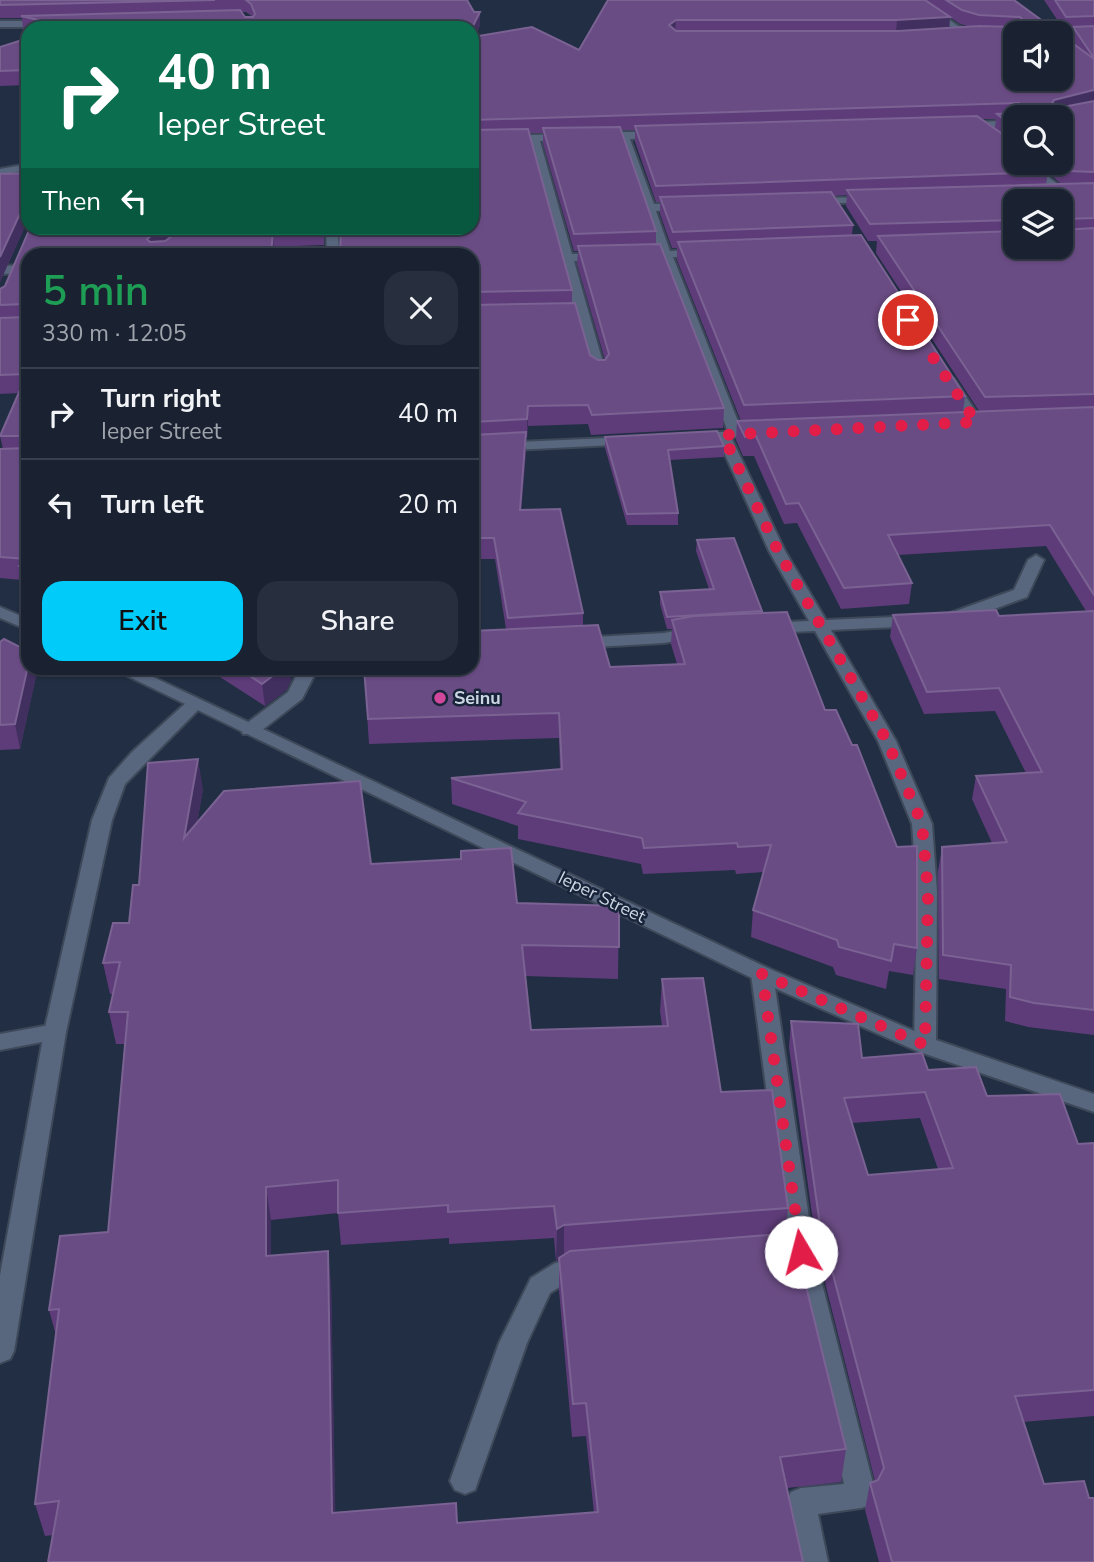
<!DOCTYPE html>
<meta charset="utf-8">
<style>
body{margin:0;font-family:"Nunito Sans",sans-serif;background:#272f3e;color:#f1f3f6;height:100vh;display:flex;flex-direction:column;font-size:26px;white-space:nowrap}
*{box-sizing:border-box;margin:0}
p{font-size:23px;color:#9fa4ac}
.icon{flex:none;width:38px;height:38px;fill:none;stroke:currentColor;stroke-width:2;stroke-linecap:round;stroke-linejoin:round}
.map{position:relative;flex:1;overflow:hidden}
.panel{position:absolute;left:21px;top:248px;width:458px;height:427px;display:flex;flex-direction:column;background:#1a2232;border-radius:21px;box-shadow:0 2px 5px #0004,0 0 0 2px #383f4d}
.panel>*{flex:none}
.top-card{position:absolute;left:21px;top:21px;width:458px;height:214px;border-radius:21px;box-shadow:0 2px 5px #0004,0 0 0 2px #383f4d;background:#0b6e4f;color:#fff;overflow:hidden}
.buttons{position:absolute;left:1003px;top:21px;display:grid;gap:14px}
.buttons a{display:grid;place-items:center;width:70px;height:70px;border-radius:14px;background:#1a2232;box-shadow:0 2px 5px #0004,0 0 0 2px #383f4d;font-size:35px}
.pin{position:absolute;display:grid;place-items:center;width:60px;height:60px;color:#fff;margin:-30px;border:4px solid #fff;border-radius:50%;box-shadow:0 2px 7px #0007}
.me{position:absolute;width:77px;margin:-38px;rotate:352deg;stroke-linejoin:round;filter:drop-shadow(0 0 5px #0008)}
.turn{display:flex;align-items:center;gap:24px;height:147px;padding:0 21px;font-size:32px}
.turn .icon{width:91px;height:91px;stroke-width:2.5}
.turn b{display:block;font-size:49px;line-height:60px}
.then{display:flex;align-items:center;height:66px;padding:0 21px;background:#0003;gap:14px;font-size:26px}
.round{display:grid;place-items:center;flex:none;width:74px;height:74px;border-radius:21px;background:#272f3e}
.summary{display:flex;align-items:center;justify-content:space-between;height:119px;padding:0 21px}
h1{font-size:42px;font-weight:600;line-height:52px;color:#1e9e55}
.cta{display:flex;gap:14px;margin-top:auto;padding:14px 21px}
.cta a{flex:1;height:80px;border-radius:21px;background:#00cbf9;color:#111;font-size:28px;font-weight:600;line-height:80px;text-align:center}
.cta a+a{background:#272f3e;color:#f1f3f6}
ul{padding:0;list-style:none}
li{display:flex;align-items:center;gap:21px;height:91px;padding:0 21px;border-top:2px solid #383f4d}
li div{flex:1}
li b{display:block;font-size:26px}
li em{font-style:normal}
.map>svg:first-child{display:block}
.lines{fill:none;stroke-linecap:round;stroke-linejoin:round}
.service-casing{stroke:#3d4859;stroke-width:4}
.minor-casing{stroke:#3d4859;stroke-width:4}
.tertiary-casing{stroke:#3d4859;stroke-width:4}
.service{fill:#58667e;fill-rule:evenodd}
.minor{fill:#58667e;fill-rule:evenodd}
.tertiary{fill:#58667e;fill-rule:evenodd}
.wall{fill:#5e3c79;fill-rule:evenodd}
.shaded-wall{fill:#412f5f}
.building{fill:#6a4c84;stroke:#7a6293;stroke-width:2;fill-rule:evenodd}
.route{stroke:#e11d48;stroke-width:12;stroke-dasharray:0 21.6}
.hotel-dot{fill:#d1479c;stroke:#182439;stroke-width:2.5}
.labels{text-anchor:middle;stroke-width:5;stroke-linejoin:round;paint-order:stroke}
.poi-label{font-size:18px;font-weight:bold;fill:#cdd6e3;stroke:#182439;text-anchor:start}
.street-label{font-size:18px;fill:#cdd6e3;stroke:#182439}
</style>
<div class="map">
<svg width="1094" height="1562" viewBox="0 0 1094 1562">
<rect width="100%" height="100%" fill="#222e43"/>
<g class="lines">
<defs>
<path id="service" d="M55 1024 63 1026 66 1032 63 1038 0 1050V1034Z"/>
<g id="minor">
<path d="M926 7C939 7 949 22 961 27 979 34 999 30 1018 33H1015V38C971 36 963 37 926 11Z"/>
<path d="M0 21H48L52 24 48 27H0Z"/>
<path d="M1094 31V37L1060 38V33H1057Z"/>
<path d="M1015 120V126L963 129 958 126 963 123Z"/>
<path d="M624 132H660L665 135 660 138 630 139 654 204 684 203 690 206 684 209 656 211 670 251 704 249 710 253 704 257H673L743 434 741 437H731L785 551 826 620 918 616 926 621 918 626 831 630 896 741 932 824 937 892 936 1045 933 1051 925 1053 917 1051 914 1045 917 892 912 824 878 741 815 631 766 633 757 628 766 623 809 621 769 551 716 435 718 432H728L661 258 639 259 633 255 639 251H659L620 139 540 141 572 254 602 253 608 257 602 261H574L606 373 599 377 592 373 559 258 530 142 472 143V137Z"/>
<path d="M1020 163H1031L1065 190H1094V196L1058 195Z"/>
<path d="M28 164V170L0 175V169Z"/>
<path d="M877 197 879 199 873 202 812 204 806 201 812 198Z"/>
<path d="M326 228H338L339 256H327Z"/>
<path d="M28 265V273L0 274V266Z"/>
<path d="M949 378 954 379 983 422 981 425H971L969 422 942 382Z"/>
<path d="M629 437 636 441 634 444 472 452V444Z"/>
<path d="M1036 555 1044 560 1027 597 954 624H942L940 620 942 616 1014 590 1028 560Z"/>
<path d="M698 627 707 632 704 636 664 643 578 648 569 643 578 638 664 633Z"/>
<path d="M300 668H318L302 699 257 734H243L241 730 243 726 288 692Z"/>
<path d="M194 700 203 705 125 784 112 820 66 1032 14 1351 10 1359 0 1363V1275L44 1032 92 820 109 778 132 752 188 701Z"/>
<path d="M762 966 770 969 773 974 814 1252 876 1495 871 1505 861 1508 818 1514 828 1562H798L786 1502 791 1492 801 1488 844 1484 788 1252 751 974 754 969Z"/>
<path d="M583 1259 592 1262 596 1270 592 1278 569 1281 550 1293 527 1343 475 1490 465 1494 455 1490 450 1481 499 1343 531 1278 555 1263Z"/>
</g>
<g id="tertiary">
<path d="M0 607 28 619V630L0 618Z"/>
<path d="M111 668H134L770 969 933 1039 1094 1094V1112L917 1051 754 979Z"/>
</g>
</defs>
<use href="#service" class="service-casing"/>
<use href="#minor" class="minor-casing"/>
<use href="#tertiary" class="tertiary-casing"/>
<use href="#service" class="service"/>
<use href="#minor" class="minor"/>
<use href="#tertiary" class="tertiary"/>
</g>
<g class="wall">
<path d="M0 0H467L480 25 475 37 579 50 608 0H1014L1072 42 1070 40 1072 30H1064L1044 0H1094V1035L1028 1027 1005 1021 1006 989 939 979 938 871 942 847 992 843 972 799 976 776 1026 773 995 711 924 714 890 637 893 615 999 616 1086 611 1046 546 898 555 912 583 909 604 841 609 797 523 784 524 754 456H743L736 440 737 421H741L677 260V248H672L660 214V202H656L635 142V130H621L656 231V244L724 408 723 428 591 435 588 424 528 426 527 438H526V452L521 510 583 613V626L610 667 677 664 671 644 672 629H667L660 604V592L709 589 696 551 697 540 762 611V613L917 948 913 975 889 971 886 989 836 975 833 967 751 937 753 910 764 872 736 874 735 870 643 874 641 864 518 839V826L452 804 451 778 560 769 559 738 369 744 364 668 506 629 495 559H472V256L341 234 340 228H472V28H28V30L23 29 22 18H0ZM241 12H246L253 17H245ZM950 17 960 24 971 27 949 28ZM1015 117 1060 163H1015ZM982 119H996L995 128ZM529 133H543V144L574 251H578L577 264 605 360H598L590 355 572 303V290ZM1048 173 1051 175 1061 184H1046ZM847 195 846 206 868 241H877L876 253 979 411 963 412 965 396 852 235 853 225 834 196ZM1015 201 1060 247H1015Z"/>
<path d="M28 38V85L0 86V47Z"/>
<path d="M28 173V224H26L0 282V174Z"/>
<path d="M30 228H324V245L28 256V589L24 587 22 580 0 578V449H3L0 436 19 393 0 394V289L5 286Z"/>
<path d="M605 437 724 446V457L670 460 678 513V525H627L605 448Z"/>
<path d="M0 642 28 668H34L36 676 20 749 0 750Z"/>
<path d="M206 668H292L291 680 286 690 265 706Z"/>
<path d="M203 789 197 823 371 864 517 903 619 906 618 979 525 976 531 1030 662 1026 660 1011 662 979 721 1092 788 1208 785 1234 846 1449 841 1482 787 1488 803 1562 53 1535 45 1536 35 1504 56 1335 49 1310 108 1232 125 1044H116L109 1012 113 994H110L103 963 129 923 139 885ZM338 1213 341 1245 449 1238V1244L554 1238 556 1261 559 1260V1290L572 1437 586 1436 594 1513 457 1523 335 1513 331 1283 271 1256V1220Z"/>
<path d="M791 1021 862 1058 928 1070 987 1096 1078 1144 1094 1143V1416L1023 1422 1044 1484 1094 1562H879L865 1510 870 1483 875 1481 817 1251 789 1047ZM920 1118 938 1169 868 1175 852 1123Z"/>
</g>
<g class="shaded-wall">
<path d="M480 12V25L472 42V28Z"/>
<path d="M950 17 949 30 896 33 897 20Z"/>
<path d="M676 20 675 33 669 25Z"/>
<path d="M1094 90V101L1051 114 1052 103 1054 100Z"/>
<path d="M23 207 26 224 0 282V257Z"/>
<path d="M161 228H209L149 256 147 239Z"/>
<path d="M273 230 274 256H271Z"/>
<path d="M528 406V426L527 438V419Z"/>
<path d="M526 432V452L520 530V510Z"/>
<path d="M28 668H34L36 676 20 749 15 724Z"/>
<path d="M283 668H292L291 680 286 690 265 706 262 684Z"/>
<path d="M198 759 203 789 189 869 184 838Z"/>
<path d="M266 1187 271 1220V1289L266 1256Z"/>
<path d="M564 1225V1257L556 1261 557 1229Z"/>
<path d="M328 1251 331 1283 336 1545 332 1513Z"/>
</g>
<g class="building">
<path d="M0 0H215L0 5Z"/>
<path d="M246 0H467L474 12H480L472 28H64L68 27 21 16 240 10 245 17H253L255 14 251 4Z"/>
<path d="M608 0H925L950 17 897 20H676L669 25 676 31H898L979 26 1017 27 1023 20 1020 17 979 15 962 10 946 0H1014L1059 33H1015V79H1060V34L1094 59V90L1054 100 1052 103 1063 107 1094 101V172L1069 171 1058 163H1060V117H1015V129L997 114 1019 113V103L472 120V37L532 27 579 50Z"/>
<path d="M1055 0H1094V16L1066 17Z"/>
<path d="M1094 26V58L1073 27Z"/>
<path d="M28 38V70L0 71V47Z"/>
<path d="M977 116 1015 143V163H1037L1048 172 656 186 635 126Z"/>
<path d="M620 127 656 231 574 234 543 128Z"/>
<path d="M528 129 572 290 472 292V256H340L341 228H472V130Z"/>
<path d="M28 173V208L23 207 0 257V174Z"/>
<path d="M1094 183V218L1063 219 1060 221V201H1015V220L870 224 847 190Z"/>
<path d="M831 192 853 225 673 232 660 197Z"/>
<path d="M1060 222 1063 230 1094 228V394L985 397 878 236 1015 231V247H1060Z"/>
<path d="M30 228H161L147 239 150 242 165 241 182 229 187 228H323L273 230 271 256H28V570L19 566 27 559 0 557V449L26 448V436H0L27 374 0 375V318L27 317V307L25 304 0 305V289L5 286Z"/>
<path d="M861 235 965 396 744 405 678 242Z"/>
<path d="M660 244 724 408 592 415 588 405 528 406 527 419 472 422V305L575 303 590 355 598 360H605L609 354 578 246Z"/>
<path d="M1094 407V595L1050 525 888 535 912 583 844 588 799 503 786 504 756 436 745 437 737 421Z"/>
<path d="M717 431 724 446 668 450 678 513 627 514 605 437Z"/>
<path d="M526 432 520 510 560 509 583 613 508 618 494 538H472V435Z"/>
<path d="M734 538 762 611 667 617 660 592 714 589 697 540Z"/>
<path d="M996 610 999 616 1094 611V1010L1034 1003 1010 997 1011 965 943 955 942 847 1007 842 976 776 1042 772 999 688 927 692 893 615Z"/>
<path d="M787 612 825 710H836L852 745H857L897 847 917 846V948L894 944 891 961 839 947 837 940 753 910 771 845 738 847 737 843 644 848 642 838 518 813 526 802 451 778 562 769 559 713 368 719 364 668H472V631L598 625 610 667 685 664 672 620 694 616Z"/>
<path d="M4 639 28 651V666L15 724 0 725V642Z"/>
<path d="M238 668H283L262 684Z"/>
<path d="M198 759 184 838 224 791 360 781 371 864 461 859V851L511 848 517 903 619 906V947L522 945 531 1030 668 1026 662 979 703 978 721 1092 772 1090 788 1208 564 1225 557 1229 554 1206 448 1212V1205L338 1213V1180L266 1187V1256L328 1251 332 1513 456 1503 457 1523 598 1512 586 1403 573 1404 559 1258 570 1251 793 1233 846 1449 780 1457 803 1562H48L59 1501 35 1504 59 1309 49 1310 60 1236 108 1232 128 1012H109L120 962 103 963 113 923H129L133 885H139L148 763Z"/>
<path d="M791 1021 858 1024 862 1058 922 1053 928 1070 976 1067 987 1096 1060 1094 1078 1144 1094 1143V1390L1015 1396 1044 1484 1084 1481 1089 1498H1094V1562H892L870 1483 878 1480 884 1468 820 1225ZM925 1092 953 1168 868 1175 844 1098Z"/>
</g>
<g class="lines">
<path class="route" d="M801 1252 762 974 925 1045 928 892 922 824 887 741 778 551 723 435 976 422 908 320"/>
</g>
<circle class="hotel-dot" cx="440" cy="698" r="7"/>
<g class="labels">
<g class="poi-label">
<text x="454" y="704">Seinu</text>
</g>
<g class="street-label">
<text transform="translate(602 897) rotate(26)" y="6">Ieper Street</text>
</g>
</g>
</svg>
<div class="buttons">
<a><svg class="icon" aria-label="sound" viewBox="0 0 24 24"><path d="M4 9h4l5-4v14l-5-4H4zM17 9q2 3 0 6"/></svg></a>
<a><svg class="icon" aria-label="search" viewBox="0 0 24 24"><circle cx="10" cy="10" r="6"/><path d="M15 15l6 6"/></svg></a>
<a><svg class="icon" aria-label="layers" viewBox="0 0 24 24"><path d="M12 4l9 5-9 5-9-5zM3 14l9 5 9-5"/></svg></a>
</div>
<div class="pin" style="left:908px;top:320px;background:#d93025"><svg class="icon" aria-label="arrive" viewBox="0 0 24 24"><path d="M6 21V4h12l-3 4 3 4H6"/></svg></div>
<svg class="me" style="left:801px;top:1252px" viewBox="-20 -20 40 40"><circle r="19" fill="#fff"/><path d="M0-13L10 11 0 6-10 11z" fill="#e11d48"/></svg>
<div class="top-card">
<div class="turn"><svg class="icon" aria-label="right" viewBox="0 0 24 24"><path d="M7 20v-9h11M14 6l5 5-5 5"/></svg><div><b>40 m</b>Ieper Street</div></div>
<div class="then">Then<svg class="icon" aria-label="left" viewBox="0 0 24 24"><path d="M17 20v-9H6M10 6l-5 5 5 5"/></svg></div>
</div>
<section class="panel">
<div class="summary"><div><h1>5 min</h1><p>330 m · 12:05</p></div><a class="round"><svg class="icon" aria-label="close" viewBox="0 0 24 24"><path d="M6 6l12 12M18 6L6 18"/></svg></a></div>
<ul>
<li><svg class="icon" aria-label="right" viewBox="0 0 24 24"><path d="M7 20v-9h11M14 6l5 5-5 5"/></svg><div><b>Turn right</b><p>Ieper Street</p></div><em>40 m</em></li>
<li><svg class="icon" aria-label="left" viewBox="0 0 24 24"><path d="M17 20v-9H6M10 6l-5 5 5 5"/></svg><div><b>Turn left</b></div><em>20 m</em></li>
</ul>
<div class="cta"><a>Exit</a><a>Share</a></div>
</section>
</div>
